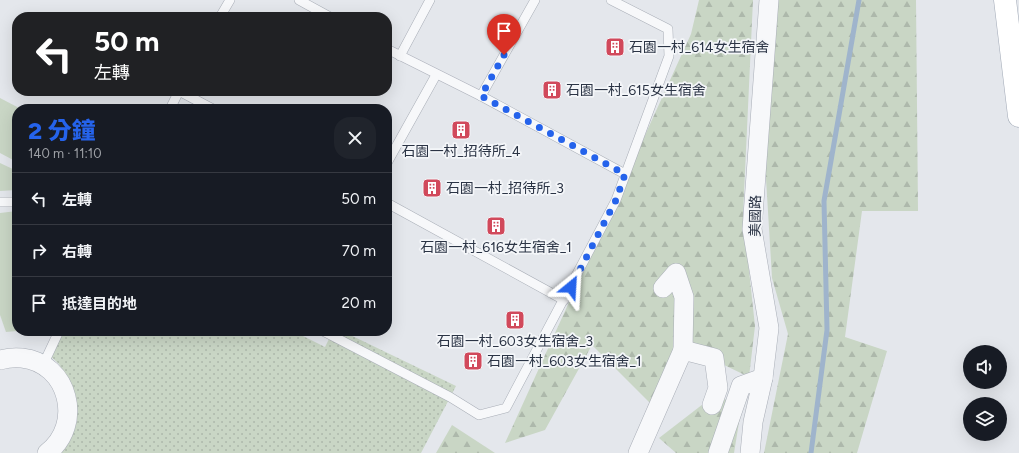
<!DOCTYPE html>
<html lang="zh-TW">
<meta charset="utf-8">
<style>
body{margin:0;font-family:Figtree,"Noto Sans TC",sans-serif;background:#20242c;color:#f1f3f6;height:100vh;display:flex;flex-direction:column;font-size:15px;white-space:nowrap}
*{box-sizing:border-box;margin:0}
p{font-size:13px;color:#9ea1a6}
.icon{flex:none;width:22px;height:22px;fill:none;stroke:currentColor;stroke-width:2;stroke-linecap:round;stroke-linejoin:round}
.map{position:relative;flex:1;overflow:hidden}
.side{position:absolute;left:12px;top:104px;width:380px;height:232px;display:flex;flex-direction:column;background:#171b24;border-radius:16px;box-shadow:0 4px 16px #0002}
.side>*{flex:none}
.top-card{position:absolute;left:12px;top:12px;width:380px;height:84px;border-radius:16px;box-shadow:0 4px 16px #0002;background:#202124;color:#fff;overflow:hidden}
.buttons{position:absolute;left:963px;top:345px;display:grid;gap:8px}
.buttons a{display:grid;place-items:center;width:44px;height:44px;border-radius:50%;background:#171b24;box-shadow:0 4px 16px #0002;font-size:20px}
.pin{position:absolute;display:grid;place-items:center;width:34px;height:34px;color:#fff;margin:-41px -17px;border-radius:50% 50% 50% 0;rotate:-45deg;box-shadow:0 0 4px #0007}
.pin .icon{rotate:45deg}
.me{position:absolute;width:44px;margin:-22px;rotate:27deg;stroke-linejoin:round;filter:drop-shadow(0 0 3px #0008)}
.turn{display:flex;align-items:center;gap:14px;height:84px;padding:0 16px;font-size:18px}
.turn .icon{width:52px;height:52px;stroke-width:2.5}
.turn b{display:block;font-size:28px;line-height:34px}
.round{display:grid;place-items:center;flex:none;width:42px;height:42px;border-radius:16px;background:#20242c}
.head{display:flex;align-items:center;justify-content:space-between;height:68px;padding:0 16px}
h1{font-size:24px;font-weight:800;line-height:30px;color:#2563eb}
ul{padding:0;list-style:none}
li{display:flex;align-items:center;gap:12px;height:52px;padding:0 16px;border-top:1px solid #363941}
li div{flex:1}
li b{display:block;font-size:15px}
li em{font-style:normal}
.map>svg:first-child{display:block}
.grass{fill:#c9d6c5}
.forest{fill:url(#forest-firs)}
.park{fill:url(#park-dots)}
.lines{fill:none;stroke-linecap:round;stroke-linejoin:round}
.stream{stroke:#9fb4cc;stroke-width:5}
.service-casing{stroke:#a9aeb7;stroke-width:10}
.minor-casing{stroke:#a9aeb7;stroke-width:20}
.primary-casing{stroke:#a3abb8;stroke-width:23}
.service{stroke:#f7f8fa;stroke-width:9}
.minor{stroke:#f7f8fa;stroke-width:19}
.primary{stroke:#fff;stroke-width:22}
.route{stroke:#2563eb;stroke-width:7;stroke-dasharray:0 12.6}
.labels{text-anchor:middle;stroke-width:3.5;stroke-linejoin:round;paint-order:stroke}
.poi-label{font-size:14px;fill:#2b3445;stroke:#f4f6f9;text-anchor:start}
.street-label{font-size:14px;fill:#2b3445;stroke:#f4f6f9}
</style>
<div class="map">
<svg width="1019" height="453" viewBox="0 0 1019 453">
<defs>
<pattern id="forest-firs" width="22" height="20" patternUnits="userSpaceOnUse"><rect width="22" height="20" fill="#c9d6c5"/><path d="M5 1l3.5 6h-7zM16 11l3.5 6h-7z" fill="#adb8ab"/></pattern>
<pattern id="park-dots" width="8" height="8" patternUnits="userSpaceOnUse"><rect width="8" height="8" fill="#c9d6c5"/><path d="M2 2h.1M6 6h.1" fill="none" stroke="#adb8ab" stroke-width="1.8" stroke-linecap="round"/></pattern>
</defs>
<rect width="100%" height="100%" fill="#e4e7ec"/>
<g class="grass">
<path d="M0 98 21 109H17V162L0 153Z"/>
<path d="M0 163 17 171V190L0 191Z"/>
<path d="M17 211V331L6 332 0 315V213Z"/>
</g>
<g class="forest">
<path d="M699 0H753L743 215 755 326 749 377 691 349 654 407 592 345 545 430 505 443 691 34Z"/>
<path d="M771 0H916L918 211H862L845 337 887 351 857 453H764L788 334 772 278 765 162Z"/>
<path d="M743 398 734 453H676L659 438 707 401Z"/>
<path d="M452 425 495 453H436Z"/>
</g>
<path class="park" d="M58 331H293L325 347 333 331H342L456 386 421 453H42L39 447 55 438 71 388 59 364 47 353Z"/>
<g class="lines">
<path class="stream" d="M811 453 827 330 824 201 859 0"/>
<defs>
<g id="service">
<path d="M299 0 330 17"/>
<path d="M220 17 230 0"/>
<path d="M387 49 481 96 625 174"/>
<path d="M400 56 430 0"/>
<path d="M179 91 213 109"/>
<path d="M481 96 535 0"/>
<path d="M170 109 179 91"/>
<path d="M387 163 436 75"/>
<path d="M0 202H17"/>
<path d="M387 203 564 300"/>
<path d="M323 331 450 397 479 415 506 408 616 200 669 56 668 29 611 0"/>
<path d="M43 365 59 331"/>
</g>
<g id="minor">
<path d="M663 288 676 273 684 297 683 350"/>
<path d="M0 360C7 358 14 357 22 358 69 363 84 425 47 453"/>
<path d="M638 453 683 350 714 358 718 388 712 405"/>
<path d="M718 453 741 386 763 378"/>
<path d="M750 453 753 422 763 378 769 328 752 229 769 0"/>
</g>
<path id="primary" d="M1005 0 1019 116"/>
</defs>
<use href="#service" class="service-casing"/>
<use href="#minor" class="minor-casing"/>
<use href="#primary" class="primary-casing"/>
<use href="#service" class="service"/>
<use href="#minor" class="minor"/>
<use href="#primary" class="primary"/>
</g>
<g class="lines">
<path class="route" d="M504 55 481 96 625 174 616 200 571 287"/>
</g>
<defs>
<symbol id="building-square" viewBox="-11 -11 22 22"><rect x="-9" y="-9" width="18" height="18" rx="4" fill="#d1495b" stroke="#f4f6f9"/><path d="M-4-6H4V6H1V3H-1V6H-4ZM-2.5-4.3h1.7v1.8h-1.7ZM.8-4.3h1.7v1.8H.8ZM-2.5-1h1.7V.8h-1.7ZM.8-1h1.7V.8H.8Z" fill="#fff"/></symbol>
</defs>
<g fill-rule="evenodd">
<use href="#building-square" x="604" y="36" width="22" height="22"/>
<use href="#building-square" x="541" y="79" width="22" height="22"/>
<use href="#building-square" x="450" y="119" width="22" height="22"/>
<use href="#building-square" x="421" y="177" width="22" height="22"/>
<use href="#building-square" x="485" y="215" width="22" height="22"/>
<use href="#building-square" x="504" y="309" width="22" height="22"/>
<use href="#building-square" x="462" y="350" width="22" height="22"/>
</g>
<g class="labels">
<g class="poi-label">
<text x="629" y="52">石園一村_614女生宿舍</text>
<text x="566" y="95">石園一村_615女生宿舍</text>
<text x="461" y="156" text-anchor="middle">石園一村_招待所_4</text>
<text x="446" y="193">石園一村_招待所_3</text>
<text x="496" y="252" text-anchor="middle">石園一村_616女生宿舍_1</text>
<text x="515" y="346" text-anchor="middle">石園一村_603女生宿舍_3</text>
<text x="487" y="366">石園一村_603女生宿舍_1</text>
</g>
<g class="street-label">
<text transform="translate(755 216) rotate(-89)" y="5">美國路</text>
</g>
</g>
</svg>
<div class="buttons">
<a><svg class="icon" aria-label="sound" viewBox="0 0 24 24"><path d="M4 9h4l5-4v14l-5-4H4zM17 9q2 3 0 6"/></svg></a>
<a><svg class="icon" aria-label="layers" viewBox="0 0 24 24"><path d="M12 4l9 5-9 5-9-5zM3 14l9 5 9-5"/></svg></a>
</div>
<div class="pin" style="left:504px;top:55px;background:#d93025"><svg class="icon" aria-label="arrive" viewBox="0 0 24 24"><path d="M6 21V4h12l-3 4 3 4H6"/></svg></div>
<svg class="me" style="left:571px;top:287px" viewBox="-20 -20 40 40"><path d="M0-17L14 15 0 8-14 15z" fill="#2563eb" stroke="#fff" stroke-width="4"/></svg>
<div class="top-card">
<div class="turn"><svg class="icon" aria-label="left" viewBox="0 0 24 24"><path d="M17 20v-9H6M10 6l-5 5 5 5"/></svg><div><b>50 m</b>左轉</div></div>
</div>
<section class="side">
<div class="head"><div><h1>2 分鐘</h1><p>140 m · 11:10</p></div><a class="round"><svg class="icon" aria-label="close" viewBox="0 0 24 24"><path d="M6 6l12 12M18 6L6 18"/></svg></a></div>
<ul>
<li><svg class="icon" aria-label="left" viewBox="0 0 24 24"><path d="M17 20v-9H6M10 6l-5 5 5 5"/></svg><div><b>左轉</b></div><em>50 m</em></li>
<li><svg class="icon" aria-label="right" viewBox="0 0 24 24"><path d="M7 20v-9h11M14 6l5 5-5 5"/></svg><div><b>右轉</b></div><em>70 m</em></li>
<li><svg class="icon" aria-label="arrive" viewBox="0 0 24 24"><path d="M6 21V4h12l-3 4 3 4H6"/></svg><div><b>抵達目的地</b></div><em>20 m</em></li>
</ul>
</section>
</div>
